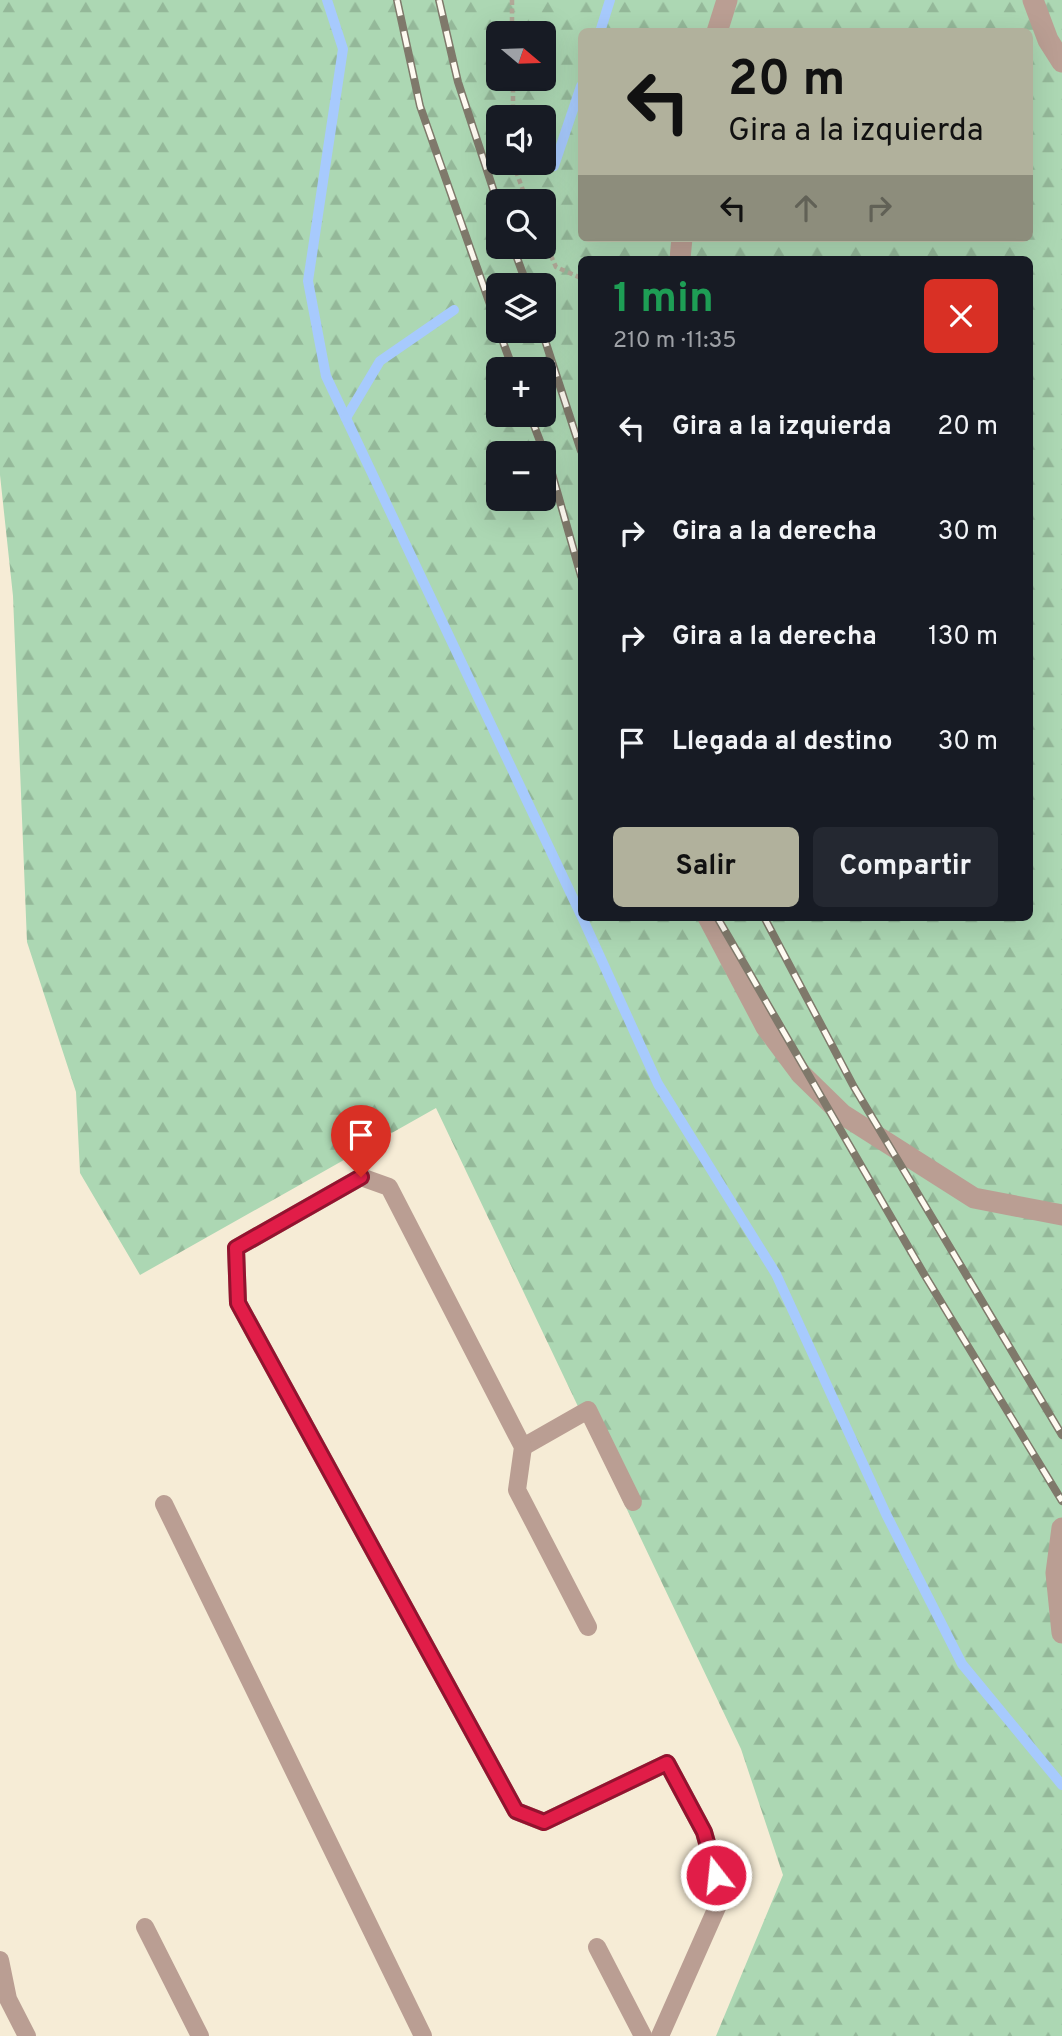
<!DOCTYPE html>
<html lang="es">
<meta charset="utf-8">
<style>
body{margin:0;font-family:Overpass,sans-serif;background:#242831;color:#f1f3f6;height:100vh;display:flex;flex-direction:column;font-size:26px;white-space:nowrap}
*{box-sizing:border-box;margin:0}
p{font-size:23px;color:#9ea1a6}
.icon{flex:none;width:38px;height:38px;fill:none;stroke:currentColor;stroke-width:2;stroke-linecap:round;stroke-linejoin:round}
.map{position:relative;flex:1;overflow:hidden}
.side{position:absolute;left:578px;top:256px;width:455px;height:665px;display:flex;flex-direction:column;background:#171b24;border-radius:10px;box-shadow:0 7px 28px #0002}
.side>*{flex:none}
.top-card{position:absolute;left:578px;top:28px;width:455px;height:214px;border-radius:10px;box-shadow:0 7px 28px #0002;background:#b1b19c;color:#111;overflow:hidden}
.needle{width:46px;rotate:109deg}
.tools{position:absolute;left:486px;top:21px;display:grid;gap:14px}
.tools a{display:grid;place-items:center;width:70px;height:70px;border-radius:10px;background:#171b24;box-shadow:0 7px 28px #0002;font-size:35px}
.pin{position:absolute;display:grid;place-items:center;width:60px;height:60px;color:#fff;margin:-72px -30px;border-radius:50% 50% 50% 0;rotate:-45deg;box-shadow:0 0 7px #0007}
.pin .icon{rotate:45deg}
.me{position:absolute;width:77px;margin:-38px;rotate:344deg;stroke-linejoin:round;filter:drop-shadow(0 0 5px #0008)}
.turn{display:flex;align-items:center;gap:24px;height:147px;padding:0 35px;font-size:32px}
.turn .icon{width:91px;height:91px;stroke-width:2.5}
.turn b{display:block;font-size:49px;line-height:60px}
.lanes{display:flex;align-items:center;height:66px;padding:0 35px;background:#0003;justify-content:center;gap:35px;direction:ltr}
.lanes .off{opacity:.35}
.round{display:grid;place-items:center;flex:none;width:74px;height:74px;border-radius:10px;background:#242831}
.headline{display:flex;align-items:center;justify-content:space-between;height:119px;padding:0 35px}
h1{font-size:42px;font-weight:700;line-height:52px;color:#1e9e55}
.cta{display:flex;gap:14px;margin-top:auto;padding:14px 35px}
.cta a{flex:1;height:80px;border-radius:10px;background:#b1b19c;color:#111;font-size:28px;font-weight:700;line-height:80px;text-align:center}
.cta a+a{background:#242831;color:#f1f3f6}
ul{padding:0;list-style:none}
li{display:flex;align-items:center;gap:21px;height:105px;padding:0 35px}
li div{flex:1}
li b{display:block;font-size:26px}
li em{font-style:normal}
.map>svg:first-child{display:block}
.forest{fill:url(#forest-firs);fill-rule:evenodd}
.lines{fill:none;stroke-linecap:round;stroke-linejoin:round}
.stream{stroke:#a7cafd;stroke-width:10}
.path{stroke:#b1a998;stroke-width:4.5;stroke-dasharray:5 3.5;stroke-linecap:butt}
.service{stroke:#ba9e93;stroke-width:18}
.minor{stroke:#ba9e93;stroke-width:21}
.rail-casing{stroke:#7f796b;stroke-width:8}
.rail{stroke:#fefaf1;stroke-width:5;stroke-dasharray:16;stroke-linecap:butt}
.route-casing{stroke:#92132f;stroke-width:18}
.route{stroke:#e11d48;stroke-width:12}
</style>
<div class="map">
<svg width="1062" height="2036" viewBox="0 0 1062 2036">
<defs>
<pattern id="forest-firs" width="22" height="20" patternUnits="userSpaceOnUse" patternTransform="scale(1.75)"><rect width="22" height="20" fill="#acd7b3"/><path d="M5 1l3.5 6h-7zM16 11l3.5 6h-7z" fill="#94b899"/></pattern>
</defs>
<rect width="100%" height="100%" fill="#f6ecd6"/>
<path class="forest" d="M0 0H1062V2036H716L783 1875 741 1749 436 1108 140 1275 80 1173 76 1092 27 942 13 596 0 475ZM581 32H1029V238H581ZM499 33H544V79H499ZM499 117H544V163H499ZM499 201H544V247H499ZM581 259H1029V917H581ZM499 285H544V331H499ZM499 369H544V415H499ZM499 453H544V499H499Z"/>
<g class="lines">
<g class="stream">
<path d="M327 0 343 49 308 281 326 376 581 915"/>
<path d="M600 32 610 0"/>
<path d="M554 166 581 86"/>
<path d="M346 418 380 361 454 310"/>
<path d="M582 917 658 1084 776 1274 886 1514 962 1664 1062 1785"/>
</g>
<g class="path">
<path d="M512 0V33"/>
<path d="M513 79V117"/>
<path d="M513 163 527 201"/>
<path d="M544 240 556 267 581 278"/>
</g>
<g class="service">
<path d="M523 1447 588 1410 633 1502"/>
<path d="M164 1504 423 2036"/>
<path d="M588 1627 517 1490 523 1447 389 1187 361 1177 236 1248 238 1303 516 1811 544 1822 667 1763 704 1832 722 1896 660 2036"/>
<path d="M145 1927 200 2036"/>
<path d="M597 1947 643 2036"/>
<path d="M0 1960 8 1999 27 2036"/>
</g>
<g class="minor">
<path d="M1033 0 1048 40 1062 62"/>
<path d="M717 32 727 0"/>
<path d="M680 259 682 238"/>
<path d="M708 917 766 1027 801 1074 842 1114 974 1198 1062 1215"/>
<path d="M1062 1528 1056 1573 1062 1633"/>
</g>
<defs>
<g id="rail">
<path d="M397 0 420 106 499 330"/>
<path d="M439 0 458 82 499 207"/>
<path d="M513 247 527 285"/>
<path d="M499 331 513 369"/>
<path d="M542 331 581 451"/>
<path d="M530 415 551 470 581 576"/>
<path d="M717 917 924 1274 1062 1501"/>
<path d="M764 917 854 1087 1062 1435"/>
</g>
</defs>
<use href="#rail" class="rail-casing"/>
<use href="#rail" class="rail"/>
</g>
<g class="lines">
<defs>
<path id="route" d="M361 1177 236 1248 238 1303 516 1811 544 1822 667 1763 704 1832 716 1875"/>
</defs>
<use href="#route" class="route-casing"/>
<use href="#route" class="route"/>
</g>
</svg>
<div class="tools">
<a><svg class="needle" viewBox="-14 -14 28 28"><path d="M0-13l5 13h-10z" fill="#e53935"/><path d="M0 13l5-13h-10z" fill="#9ea1a6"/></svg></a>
<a><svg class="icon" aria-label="sound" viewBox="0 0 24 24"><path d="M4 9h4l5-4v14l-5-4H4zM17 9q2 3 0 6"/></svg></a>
<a><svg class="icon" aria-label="search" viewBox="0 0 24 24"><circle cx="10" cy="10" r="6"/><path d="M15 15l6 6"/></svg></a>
<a><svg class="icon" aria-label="layers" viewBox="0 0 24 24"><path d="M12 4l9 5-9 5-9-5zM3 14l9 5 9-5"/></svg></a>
<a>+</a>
<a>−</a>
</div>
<div class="pin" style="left:361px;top:1177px;background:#d93025"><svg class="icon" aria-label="arrive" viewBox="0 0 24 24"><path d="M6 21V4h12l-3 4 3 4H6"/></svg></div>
<svg class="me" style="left:716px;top:1875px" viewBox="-20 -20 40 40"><circle r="17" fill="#e11d48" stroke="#fff" stroke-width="3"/><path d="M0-11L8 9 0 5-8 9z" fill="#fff"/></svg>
<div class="top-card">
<div class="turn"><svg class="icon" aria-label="left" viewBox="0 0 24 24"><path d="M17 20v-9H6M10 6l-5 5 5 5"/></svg><div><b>20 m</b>Gira a la izquierda</div></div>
<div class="lanes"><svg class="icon" aria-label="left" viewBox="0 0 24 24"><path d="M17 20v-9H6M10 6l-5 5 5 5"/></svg><svg class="icon off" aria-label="ahead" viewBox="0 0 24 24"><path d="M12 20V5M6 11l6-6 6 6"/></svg><svg class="icon off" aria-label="right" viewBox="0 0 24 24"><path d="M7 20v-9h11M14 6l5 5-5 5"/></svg></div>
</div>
<section class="side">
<div class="headline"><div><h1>1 min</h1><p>210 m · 11:35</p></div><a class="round" style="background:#d93025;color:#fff"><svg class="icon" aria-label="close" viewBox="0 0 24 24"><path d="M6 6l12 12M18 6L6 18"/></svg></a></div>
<ul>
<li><svg class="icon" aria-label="left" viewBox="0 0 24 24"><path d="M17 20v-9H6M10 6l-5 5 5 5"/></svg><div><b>Gira a la izquierda</b></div><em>20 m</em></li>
<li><svg class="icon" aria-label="right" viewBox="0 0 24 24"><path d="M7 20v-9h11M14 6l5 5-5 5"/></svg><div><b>Gira a la derecha</b></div><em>30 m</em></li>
<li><svg class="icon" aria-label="right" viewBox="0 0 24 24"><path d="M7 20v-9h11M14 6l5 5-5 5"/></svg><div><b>Gira a la derecha</b></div><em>130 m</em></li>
<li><svg class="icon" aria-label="arrive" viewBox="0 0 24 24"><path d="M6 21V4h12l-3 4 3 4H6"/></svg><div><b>Llegada al destino</b></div><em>30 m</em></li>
</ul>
<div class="cta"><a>Salir</a><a>Compartir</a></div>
</section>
</div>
